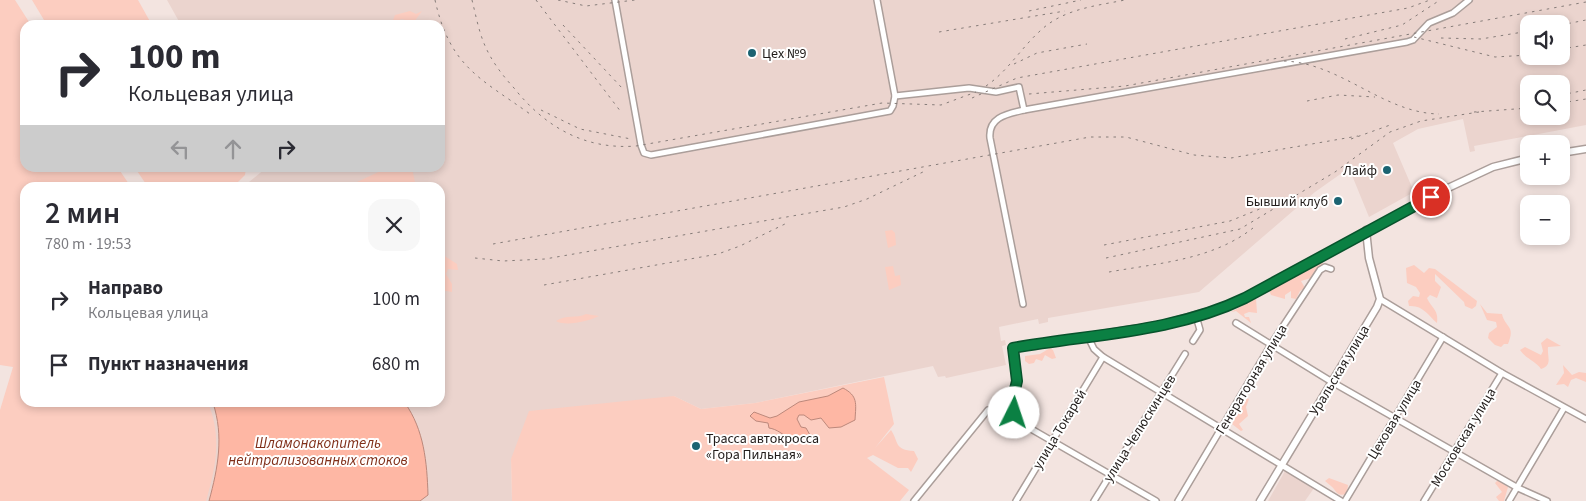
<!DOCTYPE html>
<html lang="ru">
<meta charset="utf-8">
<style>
body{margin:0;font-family:"Source Sans 3",sans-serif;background:#f7f7f7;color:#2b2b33;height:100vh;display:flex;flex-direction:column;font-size:19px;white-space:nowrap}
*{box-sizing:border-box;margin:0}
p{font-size:16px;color:#7c7c81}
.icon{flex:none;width:28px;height:28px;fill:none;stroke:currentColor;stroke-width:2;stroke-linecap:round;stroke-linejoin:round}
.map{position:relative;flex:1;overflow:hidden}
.details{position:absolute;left:20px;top:182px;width:425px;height:225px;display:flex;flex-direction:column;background:#fff;border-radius:15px;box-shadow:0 2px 8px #0003}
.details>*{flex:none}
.banner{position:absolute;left:20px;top:20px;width:425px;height:152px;border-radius:15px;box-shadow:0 2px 8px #0003;background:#fff;color:#2b2b33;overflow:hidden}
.tools{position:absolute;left:1520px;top:15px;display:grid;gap:10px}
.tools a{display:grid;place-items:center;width:50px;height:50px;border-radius:10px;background:#fff;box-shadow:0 2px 8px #0003;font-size:25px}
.pin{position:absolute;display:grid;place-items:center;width:42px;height:42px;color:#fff;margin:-21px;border:2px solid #fff;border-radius:50%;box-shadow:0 1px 5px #0007}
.me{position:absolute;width:55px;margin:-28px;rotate:4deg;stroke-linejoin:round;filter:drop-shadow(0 0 4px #0008)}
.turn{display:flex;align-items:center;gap:18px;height:105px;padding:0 25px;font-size:22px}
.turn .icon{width:65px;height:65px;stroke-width:2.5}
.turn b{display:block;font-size:35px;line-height:42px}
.lanes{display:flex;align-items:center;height:48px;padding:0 25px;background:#0003;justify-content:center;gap:25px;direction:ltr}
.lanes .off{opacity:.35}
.round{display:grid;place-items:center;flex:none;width:52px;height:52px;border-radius:15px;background:#f7f7f7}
.head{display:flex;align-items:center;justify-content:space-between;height:85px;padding:0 25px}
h1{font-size:30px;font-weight:600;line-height:38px}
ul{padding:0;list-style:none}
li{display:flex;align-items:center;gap:15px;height:65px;padding:0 25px}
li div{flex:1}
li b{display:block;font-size:19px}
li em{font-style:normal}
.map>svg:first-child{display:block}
.built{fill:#ebd4ce;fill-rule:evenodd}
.green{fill:#fccdc0}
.water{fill:#feb7a4;stroke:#bc887b}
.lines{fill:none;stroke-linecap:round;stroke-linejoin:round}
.minor-casing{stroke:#ab9e9a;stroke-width:8}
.tertiary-casing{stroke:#ab9e9a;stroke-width:9}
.minor{stroke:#fff;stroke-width:5}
.tertiary{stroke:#fff;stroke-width:6}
.rail{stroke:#867c79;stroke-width:1;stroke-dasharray:2.5 5;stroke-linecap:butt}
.route-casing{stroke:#07532c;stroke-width:12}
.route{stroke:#0b8043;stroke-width:9}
.poi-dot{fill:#1b6372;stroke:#fff;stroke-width:2}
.labels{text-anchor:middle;stroke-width:4;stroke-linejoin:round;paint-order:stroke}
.poi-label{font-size:14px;fill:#211c1a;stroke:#fff;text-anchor:start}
.street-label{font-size:14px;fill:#211c1a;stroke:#fff}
.water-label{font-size:15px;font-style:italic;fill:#802f19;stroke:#fff}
</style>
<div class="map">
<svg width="1586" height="501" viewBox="0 0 1586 501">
<rect width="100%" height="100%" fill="#f3e4e0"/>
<g class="built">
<path d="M167 0H1586V125L1474 146 1475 151 1470 152 1463 119 1418 129 1393 143 1414 192 1369 217 1349 168 1315 192 1199 292 1048 318V322L1039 324 1038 319 999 327 1001 341 1005 340 1006 345 1002 346 1006 365 946 378 945 376 938 377 933 366 755 403 701 409 674 396 511 459 512 501H197L195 403 440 402V188L243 187 266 168H440V25H181ZM1529 24H1561V56H1529ZM1529 84H1561V116H1529Z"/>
<path d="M1285 471 1314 488 1305 501H1268Z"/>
</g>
<g class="green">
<path d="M0 0H15L31 25H25V168H118L131 187 25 188V402L208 403C222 436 216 467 206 501H0V410L13 367 0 365Z"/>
<path d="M32 0H138L152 25H47Z"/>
<path d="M410 11 416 14 422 11 414 22 401 19 399 22 401 25H391L395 15Z"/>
<path d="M135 168H246L245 175 232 188 148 187Z"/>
<path d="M387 168H412L416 187 361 188 357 182Z"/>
<path d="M892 230 895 233 896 245 888 248 885 231Z"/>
<path d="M440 253 457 264 458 270 448 269 446 274 452 284V292L440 290Z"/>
<path d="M1319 261 1324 264 1323 270 1311 278 1301 281 1305 288 1300 291 1296 299 1291 298V291L1285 295V299L1271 295 1269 290 1271 288Z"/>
<path d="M1414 265 1424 273 1429 268 1435 269 1477 301 1476 306 1472 309 1465 306 1464 302 1435 274V281L1441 287 1437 298 1430 295 1427 298C1432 309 1439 310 1437 323 1428 315 1423 305 1409 306L1408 301 1413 296 1419 297 1420 293 1416 287 1407 283 1406 268Z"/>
<path d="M893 266 895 276 900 275 901 285 889 290 885 267Z"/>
<path d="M1256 298 1257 313 1249 312 1244 314 1245 317H1249L1251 323 1236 311 1231 312Z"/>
<path d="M1480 304 1487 313 1502 314C1505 328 1516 325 1508 344H1504L1501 347 1495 345 1488 338 1489 333 1497 327 1496 322 1487 320Z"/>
<path d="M586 314 599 316C589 321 566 327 556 321 566 314 576 319 586 314Z"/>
<path d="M1547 338 1561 346 1548 347C1547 357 1553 365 1541 369 1536 361 1526 359 1520 350L1525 347 1541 355 1543 351 1541 343Z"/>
<path d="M1050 348 1053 350 1056 358 1052 359 1045 355 1042 361 1036 359 1034 363 1029 364 1025 361V356L1040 354Z"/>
<path d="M1563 365 1572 375 1579 372 1586 373V382L1576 378 1571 380 1568 387 1564 384 1556 385 1564 373Z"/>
<path d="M884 377 894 424 875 448 891 430C899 442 894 450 914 451L918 459 911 472 908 468H898L873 455 867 458 909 490 900 501H512L511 459 529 411 674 396 701 409 755 403Z"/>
<path d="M1247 398 1249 399 1246 407 1248 416 1239 424 1243 430 1241 431 1232 424 1238 409Z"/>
<path d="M1329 478 1348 485 1347 494C1336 497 1337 491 1331 486 1329 484 1327 483 1325 481Z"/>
<path d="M1498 480 1508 487 1504 501H1499L1496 497 1502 492 1495 483Z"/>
</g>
<g class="water">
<path d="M843 388C858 396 856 403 855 420L841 427 829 428 821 418 811 420 804 415H799L797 419 801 427 806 428 810 435C794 452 785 430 769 428L768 423 756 421 750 416 754 412 770 418 777 416 799 402 828 396Z"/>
<path d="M213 403H405C424 430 427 462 428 495L420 501H209C218 468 224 436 213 403Z"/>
</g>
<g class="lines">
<defs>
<g id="minor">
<path d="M615 0 641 145 644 153 651 155 890 111 893 106 895 96 877 0"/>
<path d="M895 96 969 88 996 92 1019 87 1024 110"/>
<path d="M1380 299 1502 373 1586 419"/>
<path d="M1023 304 990 138C988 117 1007 114 1024 110L1407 42 1413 40 1429 23 1453 13 1469 0"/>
<path d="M1236 323 1332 382 1518 488 1547 501"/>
<path d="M1088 337 1094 349 1103 357 1341 501"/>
<path d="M1193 341 1200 330 1196 316"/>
<path d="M1011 406 1019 420 1026 426 1156 501"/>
<path d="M1011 406 1017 381 1013 348"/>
<path d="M914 501 988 410 1011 406"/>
<path d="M1016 501 1103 357"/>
<path d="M1094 501 1185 354"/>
<path d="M1178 501 1272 343 1320 270 1325 267 1331 269"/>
<path d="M1345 501 1443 337"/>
<path d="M1424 501 1502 373"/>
<path d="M1509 501 1564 408"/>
</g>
<g id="tertiary">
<path d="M1561 153 1586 149"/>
<path d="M1013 348 1160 325 1231 305 1448 188 1493 167 1529 158"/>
<path d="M1260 501 1377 307 1380 299 1369 258 1366 230"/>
</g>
</defs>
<use href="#minor" class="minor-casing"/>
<use href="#tertiary" class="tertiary-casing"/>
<use href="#minor" class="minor"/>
<use href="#tertiary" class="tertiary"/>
<g class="rail">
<path d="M435 0C450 67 480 78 530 114"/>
<path d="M472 0C476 16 479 33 486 48 493 63 503 76 514 88 545 127 585 150 636 146L882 103 941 105 976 92"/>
<path d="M536 0 621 112"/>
<path d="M558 0 586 6 635 0"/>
<path d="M1029 11 1081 0"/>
<path d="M563 25 622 88"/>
<path d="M1561 25 1586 20"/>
<path d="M939 32 1065 11"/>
<path d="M1414 37 1495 57 1529 55"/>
<path d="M1441 38 1481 39 1529 31"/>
<path d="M1345 39 1402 25 1437 2"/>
<path d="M1561 49 1586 45"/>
<path d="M1284 61C1341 63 1383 113 1439 114"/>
<path d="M1014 64 1037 53 1087 44"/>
<path d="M986 86C1008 71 1021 48 1040 31 1063 9 1095 6 1125 0"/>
<path d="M1029 94 1125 86 1586 2"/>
<path d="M1561 95 1586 90"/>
<path d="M972 98 1017 78 1408 8 1430 0"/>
<path d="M1307 101 1338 95 1375 97"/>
<path d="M1561 103 1586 99"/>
<path d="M541 110 580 129 631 139"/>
<path d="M1474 112 1529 108"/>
<path d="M1351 139 1393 124"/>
<path d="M493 244 1090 137H1126L1194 155 1231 158 1358 136"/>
<path d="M1104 245 1230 221 1272 204"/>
<path d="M475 258 503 261 545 259 844 207 867 199 925 171"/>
<path d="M1106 258 1240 229 1335 172 1390 132 1421 121 1479 112"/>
<path d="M1109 272C1159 263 1212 260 1253 228"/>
<path d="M544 285 718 254 740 246 789 222"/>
</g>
</g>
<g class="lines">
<defs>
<path id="route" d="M1014 413 1011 406 1017 381 1013 348C1090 334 1173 333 1245 298L1431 197"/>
</defs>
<use href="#route" class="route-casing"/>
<use href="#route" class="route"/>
</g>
<g class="poi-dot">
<circle cx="752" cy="53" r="5"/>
<circle cx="1387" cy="170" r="5"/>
<circle cx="1338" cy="201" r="5"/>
<circle cx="696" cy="446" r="5"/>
</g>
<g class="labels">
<g class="poi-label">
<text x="762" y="58">Цех №9</text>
<text x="1377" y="175" text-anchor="end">Лайф</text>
<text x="1328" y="206" text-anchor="end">Бывший клуб</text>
<text x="706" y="443">Трасса автокросса<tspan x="706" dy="16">«Гора Пильная»</tspan></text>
</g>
<g class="street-label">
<text transform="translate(1339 370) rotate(-59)" y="5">Уральская улица</text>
<text transform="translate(1251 379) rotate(-59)" y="5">Генераторная улица</text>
<text transform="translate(1394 419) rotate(-59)" y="5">Цеховая улица</text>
<text transform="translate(1139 428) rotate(-58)" y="5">улица Челюскинцев</text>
<text transform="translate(1059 429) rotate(-59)" y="5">улица Токарей</text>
<text transform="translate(1463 437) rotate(-59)" y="5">Московская улица</text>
</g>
<g class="water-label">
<text x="318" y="448">Шламонакопитель<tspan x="318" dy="17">нейтрализованных стоков</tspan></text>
</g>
</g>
</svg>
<div class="tools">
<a><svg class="icon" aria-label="sound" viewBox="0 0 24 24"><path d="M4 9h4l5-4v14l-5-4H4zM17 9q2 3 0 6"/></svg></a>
<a><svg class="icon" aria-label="search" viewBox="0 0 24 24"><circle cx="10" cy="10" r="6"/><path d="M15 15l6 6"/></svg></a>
<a>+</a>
<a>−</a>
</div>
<div class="pin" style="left:1431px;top:197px;background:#d93025"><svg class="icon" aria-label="arrive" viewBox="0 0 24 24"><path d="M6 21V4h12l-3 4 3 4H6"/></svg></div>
<svg class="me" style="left:1014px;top:413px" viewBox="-20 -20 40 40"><circle r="19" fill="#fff"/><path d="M0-13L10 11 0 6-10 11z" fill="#0b8043"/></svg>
<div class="banner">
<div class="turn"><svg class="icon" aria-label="right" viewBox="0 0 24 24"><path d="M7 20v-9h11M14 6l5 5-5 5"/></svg><div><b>100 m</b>Кольцевая улица</div></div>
<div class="lanes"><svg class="icon off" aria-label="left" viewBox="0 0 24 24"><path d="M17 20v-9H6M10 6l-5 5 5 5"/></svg><svg class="icon off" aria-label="ahead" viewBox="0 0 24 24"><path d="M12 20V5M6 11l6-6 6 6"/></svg><svg class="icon" aria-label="right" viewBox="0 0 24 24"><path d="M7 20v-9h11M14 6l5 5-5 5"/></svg></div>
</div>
<section class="details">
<div class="head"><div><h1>2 мин</h1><p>780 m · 19:53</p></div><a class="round"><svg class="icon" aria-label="close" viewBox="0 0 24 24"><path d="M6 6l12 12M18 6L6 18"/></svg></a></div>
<ul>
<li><svg class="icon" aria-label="right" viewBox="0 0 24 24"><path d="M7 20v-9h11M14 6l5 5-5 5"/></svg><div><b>Направо</b><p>Кольцевая улица</p></div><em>100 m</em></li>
<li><svg class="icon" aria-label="arrive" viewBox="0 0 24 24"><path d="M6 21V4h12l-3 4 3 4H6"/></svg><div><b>Пункт назначения</b></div><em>680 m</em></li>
</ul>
</section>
</div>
